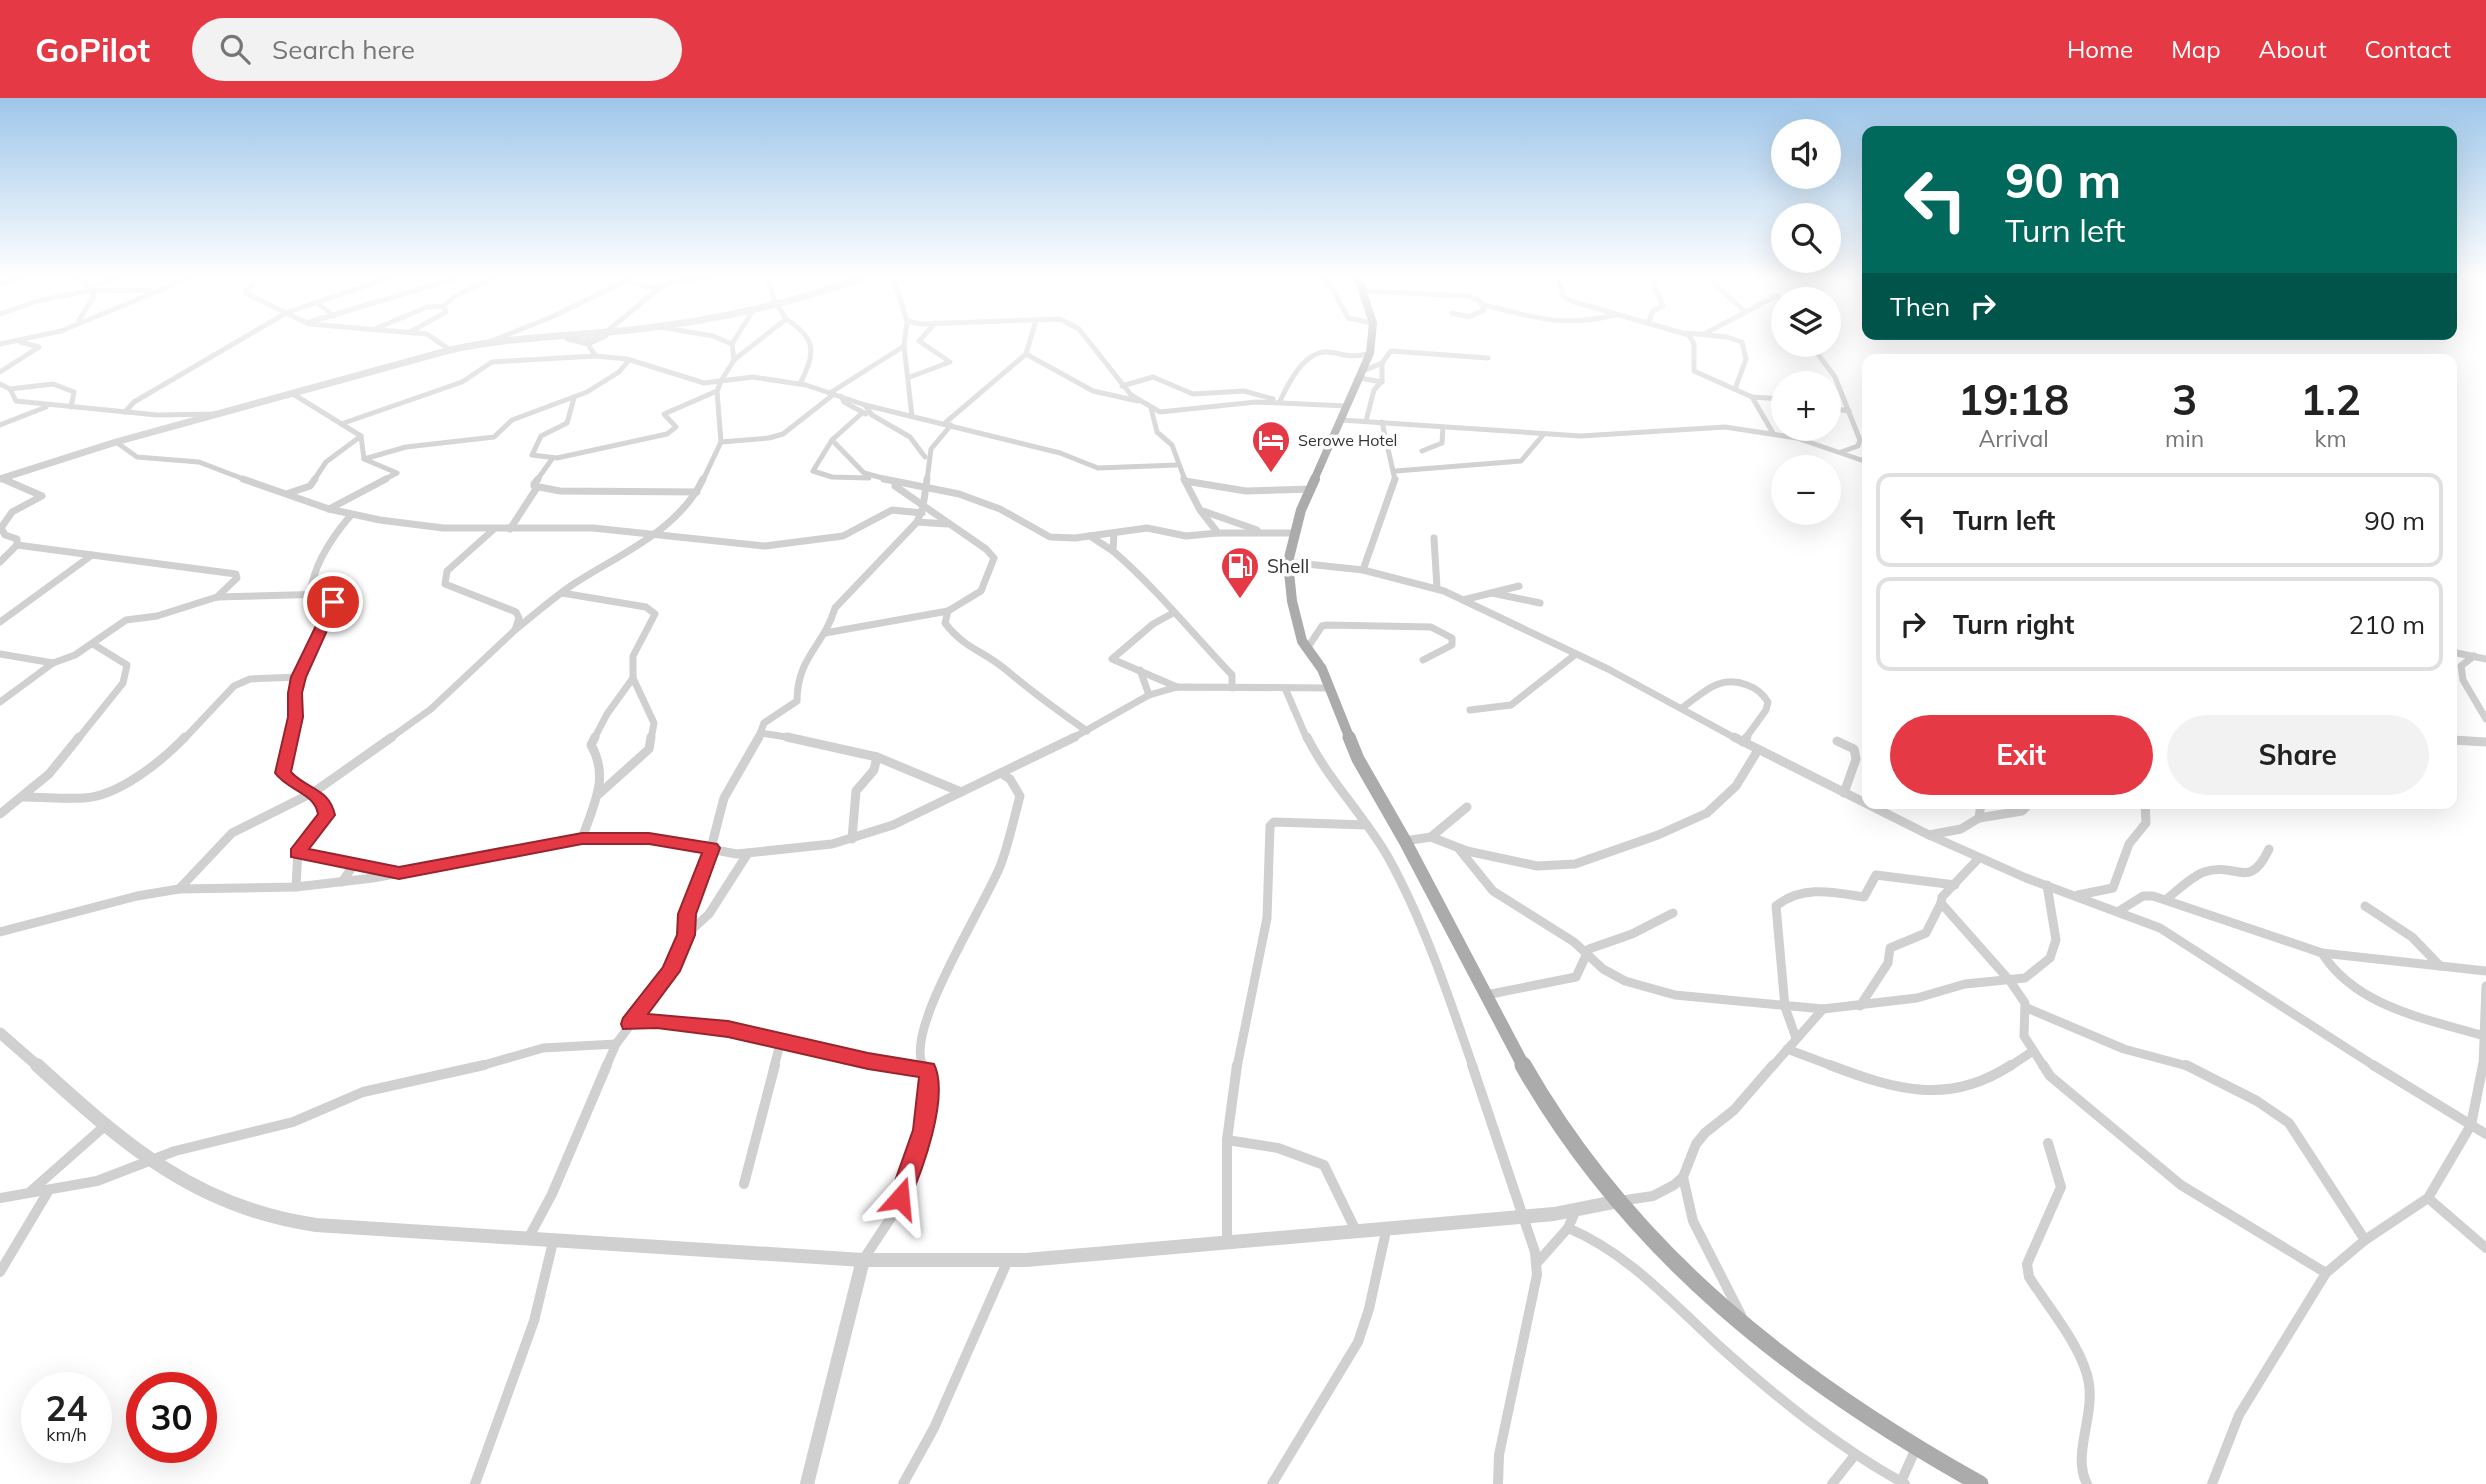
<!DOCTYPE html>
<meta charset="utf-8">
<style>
body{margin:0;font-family:Mulish,sans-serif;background:#f2f2f2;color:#222;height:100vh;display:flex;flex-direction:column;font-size:26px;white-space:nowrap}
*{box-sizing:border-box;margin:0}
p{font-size:23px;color:#767676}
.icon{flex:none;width:38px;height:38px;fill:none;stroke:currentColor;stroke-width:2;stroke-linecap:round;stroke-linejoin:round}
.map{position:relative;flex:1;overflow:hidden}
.side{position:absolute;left:1862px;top:256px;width:595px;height:455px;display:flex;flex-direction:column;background:#fff;border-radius:14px;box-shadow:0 7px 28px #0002}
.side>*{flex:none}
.top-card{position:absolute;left:1862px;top:28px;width:595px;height:214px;border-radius:14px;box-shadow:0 7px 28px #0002;background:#00695c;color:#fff;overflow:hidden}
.fabs{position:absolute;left:1771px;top:21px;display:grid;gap:14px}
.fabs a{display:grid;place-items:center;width:70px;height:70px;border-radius:50%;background:#fff;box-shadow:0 7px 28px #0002;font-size:35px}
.speed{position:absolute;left:21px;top:1274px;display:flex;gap:14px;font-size:35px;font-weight:700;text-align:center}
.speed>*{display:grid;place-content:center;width:91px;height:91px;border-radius:50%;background:#fff;box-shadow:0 7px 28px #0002;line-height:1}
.speed small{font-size:18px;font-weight:400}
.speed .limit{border:10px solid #d22;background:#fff;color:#111}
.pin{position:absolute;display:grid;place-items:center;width:60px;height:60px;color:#fff;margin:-30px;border:4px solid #fff;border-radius:50%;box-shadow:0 2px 7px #0007}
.me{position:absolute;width:77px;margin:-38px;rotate:18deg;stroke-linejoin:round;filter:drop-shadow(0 0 5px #0008)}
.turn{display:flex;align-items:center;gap:24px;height:147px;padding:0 28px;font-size:32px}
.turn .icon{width:91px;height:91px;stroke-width:2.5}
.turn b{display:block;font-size:49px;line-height:60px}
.then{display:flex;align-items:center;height:66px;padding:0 28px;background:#0003;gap:14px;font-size:26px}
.eta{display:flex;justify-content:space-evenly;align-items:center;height:119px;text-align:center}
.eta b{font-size:42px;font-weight:700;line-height:49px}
.cta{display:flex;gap:14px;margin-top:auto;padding:14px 28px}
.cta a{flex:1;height:80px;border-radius:42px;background:#e63946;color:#fff;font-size:28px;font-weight:700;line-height:80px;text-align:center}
.cta a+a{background:#f2f2f2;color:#222}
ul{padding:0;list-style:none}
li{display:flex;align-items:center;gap:21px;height:94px;margin:0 14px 10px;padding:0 14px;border:4px solid #e0e0e0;border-radius:14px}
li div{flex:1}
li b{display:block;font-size:26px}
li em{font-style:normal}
header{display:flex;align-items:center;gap:42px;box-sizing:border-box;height:98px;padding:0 35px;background:#e63946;color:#fff}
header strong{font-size:33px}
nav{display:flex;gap:38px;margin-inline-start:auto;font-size:24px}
.search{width:490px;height:63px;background:#f2f2f2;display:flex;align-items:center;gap:18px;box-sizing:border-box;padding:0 24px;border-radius:38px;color:#767676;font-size:26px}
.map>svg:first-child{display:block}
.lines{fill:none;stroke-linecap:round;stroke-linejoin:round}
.minor-far3{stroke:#d0d0d0;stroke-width:5}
.minor-far2{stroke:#d0d0d0;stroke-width:7}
.minor-far1{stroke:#d0d0d0;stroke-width:9}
.minor{stroke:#d0d0d0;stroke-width:10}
.tertiary-far2{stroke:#d0d0d0;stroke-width:7}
.tertiary-far1{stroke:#d0d0d0;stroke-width:11}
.tertiary{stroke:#d0d0d0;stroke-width:14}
.primary-far3{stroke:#ababab;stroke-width:8}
.primary-far2{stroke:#ababab;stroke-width:10}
.primary-far1{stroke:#ababab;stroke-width:13}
.primary{stroke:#ababab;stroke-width:17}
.route{fill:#e63946;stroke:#96252e;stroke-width:2}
.labels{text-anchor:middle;stroke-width:7;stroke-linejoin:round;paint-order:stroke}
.far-poi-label{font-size:16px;fill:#333;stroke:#fff;text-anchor:start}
.poi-label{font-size:19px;fill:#333;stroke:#fff;text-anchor:start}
</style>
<header>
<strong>GoPilot</strong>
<div class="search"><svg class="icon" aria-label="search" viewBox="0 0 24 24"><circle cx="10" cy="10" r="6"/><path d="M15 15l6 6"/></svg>Search here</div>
<nav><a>Home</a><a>Map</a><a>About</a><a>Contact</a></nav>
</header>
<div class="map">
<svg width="2486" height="1386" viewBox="0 0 2486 1386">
<rect width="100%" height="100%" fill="#fff"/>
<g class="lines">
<g class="minor-far3">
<path d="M75 179 86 185 94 198 79 222"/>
<path d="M226 179H246"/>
<path d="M259 179 246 193 247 196 309 226 427 236 450 252"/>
<path d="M893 179 907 223 904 248 912 318"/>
<path d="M1319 179 1332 190 1348 220 1373 225"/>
<path d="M1558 179 1563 198 1571 203 1689 237 1694 246V273L1752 299 1783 301"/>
<path d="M1707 179 1744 213"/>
<path d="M625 183 658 191 667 185 713 179"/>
<path d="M0 185 29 179"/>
<path d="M89 188 124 179"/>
<path d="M1364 193 1469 198 1480 203 1484 212 1469 219 1452 215"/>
<path d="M317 205 334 218"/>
<path d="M1481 206C1532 219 1562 230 1615 217"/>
<path d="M0 216 37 203 88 193 150 192"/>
<path d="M786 221C818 241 815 255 800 286"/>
<path d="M907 223 921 226 1060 221 1079 231 1131 297 1160 314 1256 304 1347 308"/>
<path d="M310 224 460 179"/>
<path d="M1648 225 1653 213 1663 208 1653 185 1658 179"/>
<path d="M660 229 713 238 732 246"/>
<path d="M375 231 427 209 444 208"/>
<path d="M410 234 446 214 444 208 455 198 495 179"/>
<path d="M606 234 658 191"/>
<path d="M587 235 590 250 596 258 627 261 704 285 753 279 806 287 865 307 1060 355 1098 370 1177 367"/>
<path d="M1687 235 1727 239 1742 244 1746 261 1735 291"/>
<path d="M1704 236 1778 197 1783 211"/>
<path d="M489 244 554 218 633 179"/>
<path d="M0 246 61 233 192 179"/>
<path d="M1811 247 1835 279 1860 342 1858 348 1841 354"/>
<path d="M1026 256 1093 293 1138 303"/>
<path d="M734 262 732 246 752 214"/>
<path d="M1363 273 1382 265"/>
<path d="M0 274 39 249 20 244"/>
<path d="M910 279 950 264 919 243 935 225"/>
<path d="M1360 280 1382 284"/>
<path d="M0 286 10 291 16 303 157 317 215 316"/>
<path d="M1122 288 1153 279 1193 296 1244 293 1273 301"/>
<path d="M10 291 53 286 74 294 71 309"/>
<path d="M830 295 904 248"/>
<path d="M293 296 361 338 364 361 406 349 494 339 512 322 587 294 619 274 629 262"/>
<path d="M841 298 844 304 866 316"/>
<path d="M1752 299 1773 335"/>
<path d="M574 300 567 325 541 338 532 357 557 360 667 336 676 329 664 316 717 293"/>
<path d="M1280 303C1288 286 1304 253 1327 254 1346 256 1351 261 1370 255"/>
<path d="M865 307 872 317 910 339 925 359"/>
<path d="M1151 310 1157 334 1172 347 1185 382"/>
<path d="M1829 310 1849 313"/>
<path d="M125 314 134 304 286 215 391 179"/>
<path d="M862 315 832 342 864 375 890 382"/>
<path d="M1341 322 1581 338 1725 329 1797 340 1867 364"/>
<path d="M1366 323 1374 292 1382 283V265L1391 253 1488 260"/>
<path d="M1382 324 1395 382"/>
<path d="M945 325 1026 256 1036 222"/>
<path d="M341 326 462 284 492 264 596 258"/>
<path d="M0 327 46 309"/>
<path d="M832 342 813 373 832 379 869 380"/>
<path d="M116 344 137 359 199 364 246 382"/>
<path d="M721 344 769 340 783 336 834 296"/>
<path d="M1422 353 1442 345 1443 329"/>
<path d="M364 361 397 375 383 382"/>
<path d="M1396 373 1521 363 1544 336"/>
<path d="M1 380 7 382"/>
<path d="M314 382 326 364 361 338"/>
<path d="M537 382 552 361"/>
<path d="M703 382 721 344 717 293 721 283 734 262 786 221 774 201 767 179"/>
<path d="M927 382 931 351 951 327"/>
</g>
<g class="minor-far2">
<path d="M243 381 329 411 380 422 443 430H593L765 448 843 438 892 412 922 415"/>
<path d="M884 381 959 396 1000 411 1050 439 1075 440 1147 430 1186 438 1218 435"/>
<path d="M1184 381 1200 412 1218 435H1294"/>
<path d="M1185 383 1246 393 1311 391"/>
<path d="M534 388 560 393 697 394"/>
<path d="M895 388 986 451 994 460 981 493 948 513 945 525C965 551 982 552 1005 571 1031 593 1058 613 1087 633"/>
<path d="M289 395 310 388 315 381"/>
<path d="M329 411 386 381"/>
<path d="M1203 413 1257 432"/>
<path d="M917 424 947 426"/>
<path d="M494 431 447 473 445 486 516 514 519 520 515 532C535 516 554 499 575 485 620 456 679 432 703 381"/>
<path d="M510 431 536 391 534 386 538 381"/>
<path d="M1114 435 1113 453C1156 490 1193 536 1232 577V590"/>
<path d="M1090 438 1113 453"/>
<path d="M1434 440 1437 490"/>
<path d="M92 457 236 476 237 480 217 499"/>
<path d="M0 464 17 447V441L5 437 1 430 12 414 42 398 3 381"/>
<path d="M1288 464 1363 472 1444 493 1608 571 1737 641"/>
<path d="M1363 472 1395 381"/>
<path d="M562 495 646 509 655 516 633 558V580L607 616 594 641"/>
<path d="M1492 495 1540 505"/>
<path d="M310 497C313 468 332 439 351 417"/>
<path d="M1463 502 1519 488"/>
<path d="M1173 515 1153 526 1112 561 1177 589"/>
<path d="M0 524 92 457 17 447"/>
<path d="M825 535 948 513"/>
<path d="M1308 549 1322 528 1327 527 1431 529 1452 540V547L1423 562"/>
<path d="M2452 554 2486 561"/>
<path d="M0 556 53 565"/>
<path d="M2474 558 2461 568 2463 582 2486 621"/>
<path d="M1140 572 1149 597"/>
<path d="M633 580 654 625 651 641"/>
<path d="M1285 590 1307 641"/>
<path d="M0 604 53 565 75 557 126 522 157 518 217 499 330 496 333 504 299 579 291 641"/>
<path d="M1682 610C1703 595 1719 576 1747 587 1756 590 1763 596 1768 604L1766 612 1745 641"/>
<path d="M1470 612 1511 607 1576 556"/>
<path d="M760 635 800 641"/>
<path d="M78 641 123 585 127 567 93 546"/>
<path d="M184 641 234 588 250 581 299 579"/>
<path d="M389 641 431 611 515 532"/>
<path d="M758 641 764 625 797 603C797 559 824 548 835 510L917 424 923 409 927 381"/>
<path d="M1071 641 1149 597 1177 589 1329 590"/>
</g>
<g class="minor-far1">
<path d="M291 639 283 675 290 683 314 694 392 639"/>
<path d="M787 639 877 659 961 694"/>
<path d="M1307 639C1329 683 1364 717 1388 759 1424 824 1449 899 1473 969"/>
<path d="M1734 639 1929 737 2026 780 2160 830 2376 969"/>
<path d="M2452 642 2486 644"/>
<path d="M1837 643 1854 651 1856 661 1844 695"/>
<path d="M1743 644 1747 639"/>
<path d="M599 696 649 651 651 639"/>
<path d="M23 699C43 699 64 701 84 700 119 698 162 663 185 639"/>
<path d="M0 716 49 676 79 639"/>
<path d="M1979 720 2022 713 2030 705"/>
<path d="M1929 737 1961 731 1979 720 1981 705"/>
<path d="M1431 739 1467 709"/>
<path d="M582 741C593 707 610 680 591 647L595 639"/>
<path d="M852 741 856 693 874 672 877 659"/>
<path d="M1405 743 1431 739 1467 753 1537 768 1575 766 1658 737 1707 715 1736 688 1758 652"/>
<path d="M1459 751 1493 793 1574 844 1603 871 1625 883 1675 897 1823 911 1917 900 1965 886 2025 880 2050 860 2056 842 2047 787"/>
<path d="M296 755 393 774"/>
<path d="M1979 760 1942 799 1941 805 2010 883 2025 905 2024 938 2044 969"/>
<path d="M342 784 355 765"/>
<path d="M179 791 232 735 314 694 324 705 327 717 298 751 296 789"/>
<path d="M2078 797 2113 790 2129 746 2146 725 2145 705"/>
<path d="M2168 800C2179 791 2191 779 2204 774 2237 763 2249 794 2269 751"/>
<path d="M2365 808 2412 839 2440 868"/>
<path d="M2119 813 2143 798H2153L2322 855 2486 873"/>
<path d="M0 834 137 798 179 791 296 789 373 780 582 741 649 740 737 756 832 746 893 727 1075 639"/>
<path d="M686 837 687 816 711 750 724 700 759 639"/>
<path d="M2322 855C2356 909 2427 921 2484 938"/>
<path d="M1486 897 1576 879 1589 851 1632 836 1673 815"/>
<path d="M1860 908 1888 865 1890 850 1926 835 1941 805"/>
<path d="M2027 910 2124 951 2191 969"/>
<path d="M630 926C725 921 812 956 905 969"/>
<path d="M1796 940 1785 909 1776 808C1802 787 1833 794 1864 799L1876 777 1955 787"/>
<path d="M1787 951 1835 969"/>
<path d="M477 969 543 950 616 946"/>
<path d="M606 969 616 946 671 873 686 837 709 816 748 755"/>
<path d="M774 969 781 942"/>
<path d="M924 969C901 936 987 804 1001 766 1009 744 1014 720 1020 698L1010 681 1001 675"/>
<path d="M1237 969 1267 820 1270 728 1274 724 1367 727"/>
<path d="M1772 969 1823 911"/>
<path d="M2009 969 2033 953"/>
<path d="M2483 969 2486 888"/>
</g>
<g class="minor">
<path d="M893 967 926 972"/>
<path d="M1472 967 1535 1154 1537 1177 1499 1357 1498 1386"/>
<path d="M1830 967C1895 992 1949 1008 2011 967"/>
<path d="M2043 967 2050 978 2181 1087 2326 1175"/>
<path d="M2186 967 2257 1003 2289 1025 2365 1142"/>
<path d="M2373 967 2486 1036"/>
<path d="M1227 1042 1278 1050 1324 1067 1357 1135"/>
<path d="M2048 1045 2061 1089 2027 1166 2029 1179C2048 1209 2084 1251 2089 1286 2094 1321 2072 1357 2087 1386"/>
<path d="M1683 1079 1693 1123 1741 1217"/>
<path d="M744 1086 775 967"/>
<path d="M31 1093 107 1026"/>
<path d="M0 1100 97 1083 175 1053 293 1024 363 994 484 967"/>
<path d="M2428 1100 2486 1150"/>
<path d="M1619 1103 1653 1098 1674 1087 1683 1079 1696 1046 1705 1035 1734 1012 1773 967"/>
<path d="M1568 1130C1628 1155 1671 1204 1718 1247 1776 1299 1836 1348 1905 1386"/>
<path d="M528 1141 552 1096 607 967"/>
<path d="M1227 1146V1042L1237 967"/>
<path d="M863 1162 894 1115 906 1075 920 1047 930 983 923 967"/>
<path d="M1536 1166 1568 1130 1576 1112"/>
<path d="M0 1174 49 1092"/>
<path d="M475 1386 534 1223 553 1144"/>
<path d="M903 1386 934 1330 1008 1162"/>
<path d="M1272 1386 1358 1244 1369 1211 1386 1133"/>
<path d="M1832 1386 1855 1357"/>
<path d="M1900 1386 1916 1350"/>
<path d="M2212 1386 2239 1317 2326 1175 2365 1142 2428 1100 2471 1027 2483 967"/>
</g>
<g class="tertiary-far2">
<path d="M568 240 588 245 605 237"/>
<path d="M0 381 116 344 450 252C509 239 570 238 630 232 711 223 788 207 864 179"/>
</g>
<path class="tertiary-far1" d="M0 935 39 969"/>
<g class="tertiary">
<path d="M37 967C123 1045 196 1110 316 1127L863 1162H1026L1554 1116 1619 1103"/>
<path d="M807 1386 863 1162"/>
</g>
<path class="primary-far3" d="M1314 382 1370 255 1373 225 1358 179"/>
<path class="primary-far2" d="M1315 381 1301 412 1288 464 1292 503 1302 543 1322 571 1350 641"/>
<path class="primary-far1" d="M1349 639 1358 661 1405 743 1524 969"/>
<path class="primary" d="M1523 967C1630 1155 1794 1282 1980 1386"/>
</g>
<linearGradient id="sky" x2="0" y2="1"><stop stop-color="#9ec6ea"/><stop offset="0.48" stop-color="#fff"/><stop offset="1" stop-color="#fff" stop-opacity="0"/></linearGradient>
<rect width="2486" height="373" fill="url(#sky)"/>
<path class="route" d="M329 501 340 504 306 579 302 595 303 619 291 674C308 692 329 690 335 717L309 751 399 769 582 735H649L717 746 720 750 696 816 695 837 680 873 648 916 728 923 868 955 934 966C950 999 922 1074 907 1107L900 1109 892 1107 889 1100 913 1032 919 979 868 971 728 939 657 930 623 931 621 926 623 920 663 869 677 837 678 816 702 755 649 746H582L399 781 291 759V751L318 716C314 694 288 693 275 675L288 619V595L291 579Z"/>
<defs>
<symbol id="hotel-pin" viewBox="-11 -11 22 30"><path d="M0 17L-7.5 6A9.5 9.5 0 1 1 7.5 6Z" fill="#e63946" stroke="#fff"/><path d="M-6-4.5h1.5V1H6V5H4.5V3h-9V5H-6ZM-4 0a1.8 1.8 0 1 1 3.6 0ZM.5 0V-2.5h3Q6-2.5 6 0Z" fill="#fff"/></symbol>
<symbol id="fuel-pin" viewBox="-11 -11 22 30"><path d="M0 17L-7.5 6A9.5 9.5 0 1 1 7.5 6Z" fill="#e63946" stroke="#fff"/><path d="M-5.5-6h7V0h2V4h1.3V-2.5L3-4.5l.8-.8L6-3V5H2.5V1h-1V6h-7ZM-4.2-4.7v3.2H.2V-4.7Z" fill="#fff"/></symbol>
</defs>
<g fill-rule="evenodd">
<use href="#hotel-pin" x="1249" y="320" width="44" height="60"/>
<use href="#fuel-pin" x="1218" y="446" width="44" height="60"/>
</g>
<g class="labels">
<g class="far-poi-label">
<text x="1298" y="348">Serowe Hotel</text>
</g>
<g class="poi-label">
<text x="1267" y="475">Shell</text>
</g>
</g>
</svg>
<div class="fabs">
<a><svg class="icon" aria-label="sound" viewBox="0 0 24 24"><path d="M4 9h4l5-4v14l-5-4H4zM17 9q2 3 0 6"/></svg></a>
<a><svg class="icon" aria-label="search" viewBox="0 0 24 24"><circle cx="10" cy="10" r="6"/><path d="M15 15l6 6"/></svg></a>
<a><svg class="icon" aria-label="layers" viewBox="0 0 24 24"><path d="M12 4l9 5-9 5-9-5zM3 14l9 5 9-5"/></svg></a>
<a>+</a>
<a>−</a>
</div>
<div class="speed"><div>24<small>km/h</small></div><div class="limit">30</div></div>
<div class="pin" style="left:333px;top:504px;background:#d93025"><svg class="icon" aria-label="arrive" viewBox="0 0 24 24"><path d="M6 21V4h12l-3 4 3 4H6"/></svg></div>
<svg class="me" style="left:900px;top:1100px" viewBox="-20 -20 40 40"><path d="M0-17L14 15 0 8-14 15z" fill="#e63946" stroke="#fff" stroke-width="4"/></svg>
<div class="top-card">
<div class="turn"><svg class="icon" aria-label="left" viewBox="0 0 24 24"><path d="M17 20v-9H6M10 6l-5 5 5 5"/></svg><div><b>90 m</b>Turn left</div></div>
<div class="then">Then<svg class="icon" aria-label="right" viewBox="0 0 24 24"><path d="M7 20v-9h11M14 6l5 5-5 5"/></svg></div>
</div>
<section class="side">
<div class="eta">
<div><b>19:18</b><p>Arrival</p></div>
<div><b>3</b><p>min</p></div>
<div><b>1.2</b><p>km</p></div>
</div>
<ul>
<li><svg class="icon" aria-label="left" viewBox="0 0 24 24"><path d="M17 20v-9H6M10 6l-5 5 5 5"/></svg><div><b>Turn left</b></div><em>90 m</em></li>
<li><svg class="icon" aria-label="right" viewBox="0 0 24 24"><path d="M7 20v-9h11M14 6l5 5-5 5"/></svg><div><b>Turn right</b></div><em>210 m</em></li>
</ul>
<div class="cta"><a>Exit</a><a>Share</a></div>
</section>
</div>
